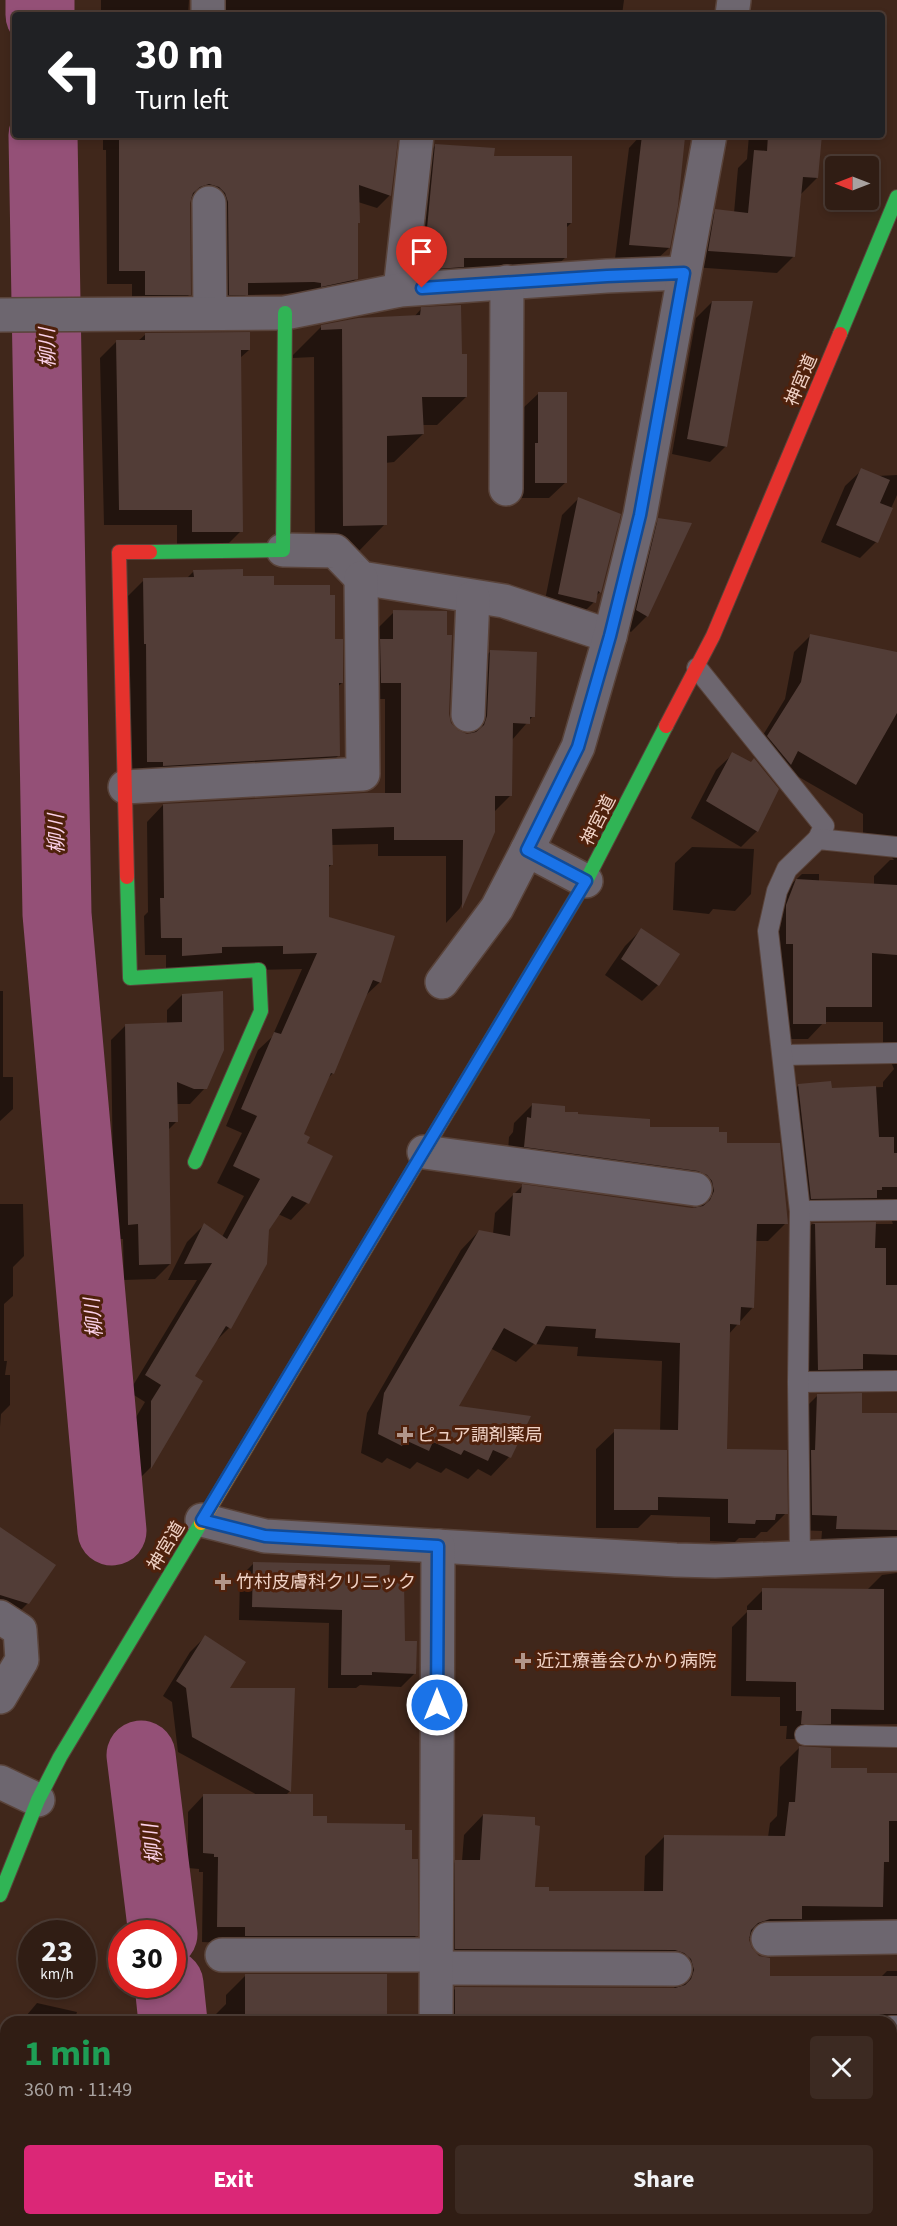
<!DOCTYPE html>
<meta charset="utf-8">
<style>
body{margin:0;font-family:"Source Sans 3","Noto Sans JP",sans-serif;background:#3c2a22;color:#f1f3f6;height:100vh;display:flex;flex-direction:column;font-size:22px;white-space:nowrap}
*{box-sizing:border-box;margin:0}
p{font-size:20px;color:#a8a2a0}
.icon{flex:none;width:33px;height:33px;fill:none;stroke:currentColor;stroke-width:2;stroke-linecap:round;stroke-linejoin:round}
.map{position:relative;flex:1;overflow:hidden}
.panel{position:absolute;left:0px;top:2016px;width:897px;height:210px;display:flex;flex-direction:column;background:#301d14;border-radius:18px 18px 0 0;box-shadow:0 3px 9px #0003,0 0 0 2px #4b3b34}
.panel>*{flex:none}
.top-card{position:absolute;left:12px;top:12px;width:873px;height:126px;border-radius:6px;box-shadow:0 3px 9px #0003,0 0 0 2px #4b3b34;background:#202124;color:#fff;overflow:hidden}
.needle{width:39px;rotate:270deg}
.fabs{position:absolute;left:825px;top:156px;display:grid;gap:12px}
.fabs a{display:grid;place-items:center;width:54px;height:54px;border-radius:6px;background:#301d14;box-shadow:0 3px 9px #0003,0 0 0 2px #4b3b34;font-size:30px}
.speed{position:absolute;left:18px;top:1920px;display:flex;gap:12px;font-size:30px;font-weight:700;text-align:center}
.speed>*{display:grid;place-content:center;width:78px;height:78px;border-radius:50%;background:#301d14;box-shadow:0 3px 9px #0003,0 0 0 2px #4b3b34;line-height:1}
.speed small{font-size:15px;font-weight:400}
.speed .limit{border:9px solid #d22;background:#fff;color:#111}
.pin{position:absolute;display:grid;place-items:center;width:51px;height:51px;color:#fff;margin:-62px -26px;border-radius:50% 50% 50% 0;rotate:-45deg;box-shadow:0 0 6px #0007}
.pin .icon{rotate:45deg}
.me{position:absolute;width:66px;margin:-33px;rotate:0deg;stroke-linejoin:round;filter:drop-shadow(0 0 4px #0008)}
.turn{display:flex;align-items:center;gap:21px;height:126px;padding:0 24px;font-size:27px}
.turn .icon{width:78px;height:78px;stroke-width:2.5}
.turn b{display:block;font-size:42px;line-height:51px}
.round{display:grid;place-items:center;flex:none;width:63px;height:63px;border-radius:6px;background:#3c2a22}
.overview{display:flex;align-items:center;justify-content:space-between;height:102px;padding:0 24px}
h1{font-size:36px;font-weight:700;line-height:45px;color:#1e9e55}
.cta{display:flex;gap:12px;margin-top:auto;padding:12px 24px}
.cta a{flex:1;height:69px;border-radius:6px;background:#db2777;color:#fff;font-size:24px;font-weight:700;line-height:69px;text-align:center}
.cta a+a{background:#3c2a22;color:#f1f3f6}
.map>svg:first-child{display:block}
.shadow{fill:#0007}
.lines{fill:none;stroke-linecap:round;stroke-linejoin:round}
.river{stroke:#945077;stroke-width:69}
.building{fill:#523d37}
.lane-casing{stroke:#59433a;stroke-width:22}
.street-casing{stroke:#59433a;stroke-width:36}
.fast-casing{stroke:#59433a;stroke-width:16}
.slow-casing{stroke:#59433a;stroke-width:16}
.jam-casing{stroke:#59433a;stroke-width:16}
.lane{stroke:#6d666f;stroke-width:20}
.street{stroke:#6d666f;stroke-width:33}
.fast{stroke:#30b455;stroke-width:14}
.slow{stroke:#ff9f0a;stroke-width:14}
.jam{stroke:#e5322d;stroke-width:14}
.route-casing{stroke:#114b97;stroke-width:15}
.route{stroke:#1a73e8;stroke-width:10}
.poi-dot{fill:#b2968a;stroke:#4f210c;stroke-width:2}
.labels{text-anchor:middle;stroke-width:6;stroke-linejoin:round;paint-order:stroke}
.street-label{font-size:18px;fill:#f0d2c6;stroke:#4f210c}
.poi-label{font-size:18px;fill:#f0d2c6;stroke:#4f210c;text-anchor:start}
.water-label{font-size:20px;font-style:italic;fill:#fbd1e9;stroke:#4f210c}
</style>
<div class="map">
<svg width="897" height="2226" viewBox="0 0 897 2226">
<rect width="100%" height="100%" fill="#40271b"/>
<g class="shadow">
<path d="M101 0H189L188 15H101Z"/>
<path d="M211 0H624L622 15H214Z"/>
<path d="M103 135H379L390 195 377 208 358 202 356 279 343 292 246 295 233 307H216L205 200 190 198V294L176 308H132V284H107L106 150H103Z"/>
<path d="M641 135 684 138 669 248 654 262 615 259 629 148Z"/>
<path d="M749 135H826L820 141 817 178 801 194 793 257 777 273 692 267 700 227 716 211 734 213 738 168 747 159Z"/>
<path d="M435 146 493 157 571 223 566 228V257L550 272 409 284 420 161Z"/>
<path d="M712 302 726 446 710 462 672 454 696 318Z"/>
<path d="M421 309 461 355 466 397 437 425H422L423 434 394 462 385 463V524L357 553 315 554 314 357 293 358V355L322 326 414 317Z"/>
<path d="M146 334 249 350 240 358 241 531 225 547 177 548V525H104L100 358 116 342 138 341Z"/>
<path d="M539 393 566 482 549 498H519L522 409Z"/>
<path d="M862 470 877 476 897 475V495L876 542 860 558 821 542 845 486Z"/>
<path d="M578 499 600 592 596 596 594 602 578 618 543 610 562 515Z"/>
<path d="M659 520 647 616 631 632 620 626 643 536Z"/>
<path d="M194 571 241 578 273 586 342 683 337 687 338 756 323 772 132 777 128 596 144 580 186 579Z"/>
<path d="M394 612 448 715 450 725 457 732 467 735 470 734 473 668 490 652 533 716 512 740 510 796 494 812V832L460 908 446 923V856H378V844L331 845V865L328 868V918L380 982 364 997 333 1073 326 1080 303 1135 306 1144 331 1157 307 1203 291 1220 278 1214 268 1230 229 1328 212 1345 193 1377 201 1382 150 1468 135 1483V1419L145 1402 129 1392 197 1280H168L187 1242 204 1225 222 1237 244 1196 217 1183 242 1133 226 1126 258 1050 272 1037 302 969 166 972V955H145L144 916 148 912 147 822 163 805 385 794V699H365L377 629Z"/>
<path d="M810 636 897 653V1371L860 1370 845 1385H802L798 1239 812 1224H893L891 1219 795 1214 782 1101 798 1086 831 1089 883 1087V1082L894 1069 891 1062 883 1057V1022H824L808 1039H777L771 959 781 894 802 874H819V881L874 885V876L890 860H894L887 852 863 837V814L785 769 774 780 752 753 785 699 794 652Z"/>
<path d="M733 754 757 831 741 847 691 818 716 770Z"/>
<path d="M692 847 754 849 751 894 735 911 713 909 709 914 673 910 675 863Z"/>
<path d="M641 930 658 985 642 1001 605 975 625 946Z"/>
<path d="M0 991H3V1077H13V1109L0 1121Z"/>
<path d="M182 995 205 1088 190 1104H176V1122L167 1131 170 1264 155 1279 124 1280 123 1239H114L111 1040 126 1025 167 1024V1010Z"/>
<path d="M533 1104 563 1113 648 1128 717 1134 786 1223 768 1241H755L753 1307 728 1335 726 1450 786 1513 767 1532H761L755 1538H739L735 1542 710 1541V1517L651 1515 638 1528H596V1449L615 1431H660L662 1361 577 1356 578 1347 534 1344 516 1362 490 1348 457 1407 509 1457 491 1476 478 1469 468 1479 446 1468 441 1473 417 1462 410 1469 387 1458 382 1463 361 1453 367 1413 461 1250 479 1231 493 1234 495 1213 522 1186 695 1209 694 1200 507 1165 509 1137 513 1132 514 1123Z"/>
<path d="M0 1204H23L24 1256 13 1267V1296L4 1304V1361H7L5 1375H10V1405L1 1414 0 1427Z"/>
<path d="M818 1395 861 1414 897 1415V1560L821 1544 822 1531 796 1530 802 1411Z"/>
<path d="M0 1529 28 1603 12 1619 0 1615Z"/>
<path d="M253 1564 388 1582 403 1643 415 1673 401 1687 360 1685 356 1688H328L329 1623 239 1620 240 1577Z"/>
<path d="M897 1573V1724L828 1725 814 1739H786L787 1726H780V1697L731 1696 732 1627 747 1612V1606L763 1590 866 1591 882 1575Z"/>
<path d="M205 1637 228 1689 290 1791 285 1796 312 1818 326 1825 416 1936 400 1951 202 1942 203 1872H199V1869L188 1868V1812L203 1796H259L178 1752 172 1702 163 1696 190 1652Z"/>
<path d="M800 1747 830 1769 865 1774H897V1923L781 1938H749L748 1939 750 1949 769 1978H880L887 1971H897V2034L891 2022H436V2008L456 1988 675 1989 672 1980 436 1968V1881L456 1861H462L464 1835 483 1815 534 1889 548 1892H644L645 1856 665 1836 768 1837 770 1823 777 1816 780 1767Z"/>
<path d="M246 1975 385 2022H211V2019L226 2004V1995Z"/>
<path d="M37 2003 77 2012 74 2022H21Z"/>
<path d="M6 2082V2116L4 2115 5 2109 0 2108Z"/>
<path d="M897 2129V2226H579L569 2221H566V2226H229V2220H891V2135Z"/>
<path d="M73 2220H134L128 2226 72 2225Z"/>
</g>
<g class="lines">
<g class="river">
<path d="M40 0V15"/>
<path d="M43 135 57 914 112 1531"/>
<path d="M141 1755 163 1934"/>
<path d="M169 1984 173 2022"/>
<path d="M190 2220V2226"/>
</g>
</g>
<g class="building">
<path d="M119 135H384L398 140 391 196 359 185 360 223H358V279L321 287V283L314 282 248 283V295H229L228 202 225 193 219 187 209 184 200 187 193 193 190 203 191 295H145V271H119Z"/>
<path d="M642 135 685 137 678 206 670 248 629 245Z"/>
<path d="M768 135H822L818 178 803 177 795 257 708 251 715 209 748 213 754 150 767 151Z"/>
<path d="M435 144 495 148 494 156H572V223H567V258H464V267L423 270Z"/>
<path d="M712 301H753L727 447 687 439Z"/>
<path d="M461 305 462 354H467V397H422L424 434 387 436V525L343 526 342 329 321 330V325L358 318 420 315 421 307Z"/>
<path d="M250 332V350H241L243 532H192V510H119L116 340H145V333Z"/>
<path d="M538 392H567V483H535V443H538Z"/>
<path d="M861 468 890 480 880 503 893 508 878 543 836 525Z"/>
<path d="M578 497 621 514 601 593 598 591 596 603 558 594Z"/>
<path d="M658 518 692 523 648 617 636 610Z"/>
<path d="M243 569V576H274V585H330V595H335V639H343V683H339L340 756 163 766V762H147L146 644H144L143 578 194 577 193 570Z"/>
<path d="M393 610 447 611V635H452L449 714 451 723 458 730 467 734 476 732 484 725 487 716 490 650 537 652 535 717H530V724L513 723 512 796H495V832L462 909 463 840H394V827L332 829 333 865H329V917L395 936 381 983 373 980 334 1074 331 1073 304 1134 310 1137 307 1143 333 1156 309 1204 292 1196 269 1230 267 1264 231 1329 226 1326 195 1376 203 1381 151 1469V1401L161 1385 145 1375 212 1263 184 1264 204 1223 227 1239 260 1179 233 1166 257 1116 241 1109 274 1032 281 1034 317 953 283 954V946L222 947V953L182 956V938H161L160 898H164L163 804 364 793H401V683H381L380 639H393Z"/>
<path d="M810 634 897 652V713L856 785 798 751 791 765 767 736 801 682Z"/>
<path d="M732 752 751 762 754 758 779 789 758 832 706 801Z"/>
<path d="M796 879 897 885V955L872 953V1007H826V1024H793V944H786V905Z"/>
<path d="M641 928 680 954 659 986 621 959Z"/>
<path d="M223 991 224 1050 207 1089H194L177 1082 178 1122H169L171 1264 139 1265 138 1224 128 1225 125 1024 182 1022V994Z"/>
<path d="M831 1081 832 1088 876 1086 879 1137H894V1153H897V1187H882V1190H877V1198L811 1199 798 1084Z"/>
<path d="M532 1103 565 1106V1112H578V1114L650 1119V1127H719V1132H727V1143H780L788 1224H757L754 1308 741 1307 740 1325 730 1324V1330L727 1449 787 1450 788 1514H776L775 1520H756L755 1524 728 1523V1499L658 1497V1510H614V1429L678 1430 680 1343 595 1338 596 1329 546 1326 536 1345 504 1328 459 1406 531 1416 511 1458 493 1450 488 1461 464 1450 461 1455 433 1442 429 1451 405 1440 402 1446 378 1434 384 1393 479 1230 510 1236 513 1193H521L522 1184 692 1208 703 1206 710 1200 714 1191 712 1181 707 1175 698 1171 524 1147 527 1117 531 1118Z"/>
<path d="M876 1222 875 1248H886V1285H897V1355L863 1354V1369L818 1370 815 1224 812 1223Z"/>
<path d="M862 1393V1413H897V1530L836 1529 837 1516 812 1515 811 1450H815L817 1394Z"/>
<path d="M0 1527 56 1565 29 1604 0 1595Z"/>
<path d="M253 1562 390 1565 389 1580 404 1581 405 1641H417L416 1674 372 1672V1675H341L342 1610 252 1607Z"/>
<path d="M762 1588 884 1589V1710L831 1709V1724H801L802 1711H796V1682L746 1681 747 1610H762Z"/>
<path d="M205 1635 246 1662 230 1688H295L291 1792 192 1737 186 1688 176 1681Z"/>
<path d="M799 1746 831 1748V1768H867V1773H897V1821H889V1862H884L883 1907 802 1906V1919H770L758 1923 751 1930 749 1940 752 1948 759 1956 770 1958V1976H897V2014H873V2019H728V2022H455V1987L675 1988 685 1985 691 1979 694 1970 691 1959 684 1953 675 1950 455 1949V1860H480L483 1814 535 1817V1825L540 1826 535 1887H549V1891H663L664 1835 785 1836 789 1802H795Z"/>
<path d="M203 1794H313V1816H327V1823L405 1824V1830H412V1859H418V1936H245V1927H217L218 1857H214V1854L203 1853Z"/>
<rect x="245" y="1974" width="142" height="48"/>
</g>
<g class="lines">
<defs>
<g id="lane">
<path d="M697 668 824 826 818 839"/>
<path d="M783 1055 897 1053"/>
<path d="M800 1211 897 1210"/>
<path d="M798 1382 897 1381"/>
<path d="M800 1558 798 1382 800 1211 768 931 777 891 787 869 818 839 897 847"/>
<path d="M805 1735 897 1737"/>
<path d="M891 2026H897"/>
</g>
<g id="street">
<path d="M208 0V15"/>
<path d="M732 15 734 0"/>
<path d="M209 203 210 313"/>
<path d="M400 290 417 135"/>
<path d="M0 315 285 313 400 290 607 276 684 273"/>
<path d="M506 489 507 282"/>
<path d="M283 550 335 551 361 578 504 601 610 636"/>
<path d="M468 715 473 597"/>
<path d="M125 787 363 774 361 578"/>
<path d="M586 881 527 850 578 747 610 636 640 515 710 135"/>
<path d="M442 982 497 908 527 850"/>
<path d="M424 1152 695 1189"/>
<path d="M202 1520 265 1536 676 1560 715 1561 897 1554"/>
<path d="M0 1617 20 1630 22 1660 0 1697"/>
<path d="M0 1782 38 1800"/>
<path d="M768 1939 897 1937"/>
<path d="M222 1955H436"/>
<path d="M437 1968 675 1969"/>
<path d="M436 2022 438 1546"/>
<path d="M585 2226 586 2220"/>
</g>
<g id="fast">
<path d="M840 334 897 197"/>
<path d="M150 552 283 550 285 313"/>
<path d="M127 877 130 978 259 970 261 1011 195 1162"/>
<path d="M450 1108 586 881 666 726"/>
<path d="M0 1895 38 1800 60 1757 201 1523"/>
</g>
<path id="slow" d="M201 1523 450 1108"/>
<g id="jam">
<path d="M666 726 713 636 840 334"/>
<path d="M127 877 119 552H150"/>
</g>
</defs>
<use href="#lane" class="lane-casing"/>
<use href="#street" class="street-casing"/>
<use href="#fast" class="fast-casing"/>
<use href="#slow" class="slow-casing"/>
<use href="#jam" class="jam-casing"/>
<use href="#lane" class="lane"/>
<use href="#street" class="street"/>
<use href="#fast" class="fast"/>
<use href="#slow" class="slow"/>
<use href="#jam" class="jam"/>
</g>
<g class="lines">
<defs>
<path id="route" d="M422 288 607 276 684 273 640 515 610 636 578 747 527 850 586 881 202 1520 265 1536 438 1546 437 1705"/>
</defs>
<use href="#route" class="route-casing"/>
<use href="#route" class="route"/>
</g>
<g class="poi-dot">
<path d="M402 1426h6v6h6v6h-6v6h-6v-6h-6v-6h6z"/>
<path d="M220 1573h6v6h6v6h-6v6h-6v-6h-6v-6h6z"/>
<path d="M520 1652h6v6h6v6h-6v6h-6v-6h-6v-6h6z"/>
</g>
<g class="labels">
<g class="street-label">
<text transform="translate(801 380) rotate(-67)" y="6">神宮道</text>
<text transform="translate(598 820) rotate(-63)" y="6">神宮道</text>
<text transform="translate(166 1546) rotate(-59)" y="6">神宮道</text>
</g>
<g class="poi-label">
<text x="417" y="1441">ピュア調剤薬局</text>
<text x="236" y="1588">竹村皮膚科クリニック</text>
<text x="536" y="1667">近江療善会ひかり病院</text>
</g>
<g class="water-label">
<text transform="translate(47 348) rotate(-91)" y="7">柳川</text>
<text transform="translate(56 834) rotate(-91)" y="7">柳川</text>
<text transform="translate(93 1318) rotate(-95)" y="7">柳川</text>
<text transform="translate(152 1844) rotate(-97)" y="7">柳川</text>
</g>
</g>
</svg>
<div class="fabs">
<a><svg class="needle" viewBox="-14 -14 28 28"><path d="M0-13l5 13h-10z" fill="#e53935"/><path d="M0 13l5-13h-10z" fill="#a8a2a0"/></svg></a>
</div>
<div class="speed"><div>23<small>km/h</small></div><div class="limit">30</div></div>
<div class="pin" style="left:422px;top:288px;background:#d93025"><svg class="icon" aria-label="arrive" viewBox="0 0 24 24"><path d="M6 21V4h12l-3 4 3 4H6"/></svg></div>
<svg class="me" style="left:437px;top:1705px" viewBox="-20 -20 40 40"><circle r="17" fill="#1a73e8" stroke="#fff" stroke-width="3"/><path d="M0-11L8 9 0 5-8 9z" fill="#fff"/></svg>
<div class="top-card">
<div class="turn"><svg class="icon" aria-label="left" viewBox="0 0 24 24"><path d="M17 20v-9H6M10 6l-5 5 5 5"/></svg><div><b>30 m</b>Turn left</div></div>
</div>
<section class="panel">
<div class="overview"><div><h1>1 min</h1><p>360 m · 11:49</p></div><a class="round"><svg class="icon" aria-label="close" viewBox="0 0 24 24"><path d="M6 6l12 12M18 6L6 18"/></svg></a></div>
<div class="cta"><a>Exit</a><a>Share</a></div>
</section>
</div>
